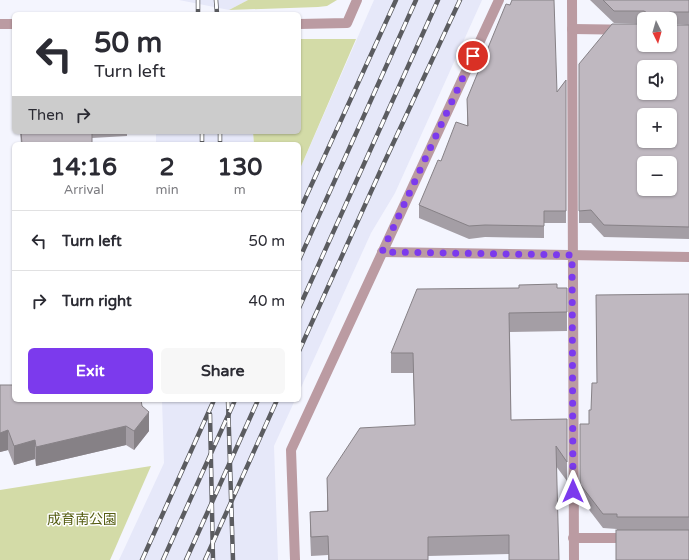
<!DOCTYPE html>
<meta charset="utf-8">
<style>
body{margin:0;font-family:"Varela Round","Noto Sans JP",sans-serif;background:#f7f7f7;color:#2b2b33;height:100vh;display:flex;flex-direction:column;font-size:15px;white-space:nowrap}
*{box-sizing:border-box;margin:0}
p{font-size:13px;color:#7c7c81}
.icon{flex:none;width:22px;height:22px;fill:none;stroke:currentColor;stroke-width:2;stroke-linecap:round;stroke-linejoin:round}
.map{position:relative;flex:1;overflow:hidden}
.sheet{position:absolute;left:12px;top:142px;width:289px;height:260px;display:flex;flex-direction:column;background:#fff;border-radius:6px;box-shadow:0 1px 3px #0004}
.sheet>*{flex:none}
.top-card{position:absolute;left:12px;top:12px;width:289px;height:122px;border-radius:6px;box-shadow:0 1px 3px #0004;background:#fff;color:#2b2b33;overflow:hidden}
.needle{width:26px;rotate:175deg}
.buttons{position:absolute;left:637px;top:12px;display:grid;gap:8px}
.buttons a{display:grid;place-items:center;width:40px;height:40px;border-radius:6px;background:#fff;box-shadow:0 1px 3px #0004;font-size:20px}
.pin{position:absolute;display:grid;place-items:center;width:34px;height:34px;color:#fff;margin:-17px;border:2px solid #fff;border-radius:50%;box-shadow:0 1px 4px #0007}
.me{position:absolute;width:44px;margin:-22px;rotate:0deg;stroke-linejoin:round;filter:drop-shadow(0 0 3px #0008)}
.turn{display:flex;align-items:center;gap:14px;height:84px;padding:0 16px;font-size:18px}
.turn .icon{width:52px;height:52px;stroke-width:2.5}
.turn b{display:block;font-size:28px;line-height:34px}
.then{display:flex;align-items:center;height:38px;padding:0 16px;background:#0003;gap:8px;font-size:15px}
.eta{display:flex;justify-content:space-evenly;align-items:center;height:68px;text-align:center}
.eta b{font-size:24px;font-weight:700;line-height:28px}
.action{display:flex;gap:8px;margin-top:auto;padding:8px 16px}
.action a{flex:1;height:46px;border-radius:6px;background:#7c3aed;color:#fff;font-size:16px;font-weight:700;line-height:46px;text-align:center}
.action a+a{background:#f7f7f7;color:#2b2b33}
ul{padding:0;list-style:none}
li{display:flex;align-items:center;gap:12px;height:60px;padding:0 16px;border-top:1px solid #e1e1e2}
li div{flex:1}
li b{display:block;font-size:15px}
li em{font-style:normal}
.map>svg:first-child{display:block}
.built{fill:#e6e8f9}
.green{fill:#d3dba7}
.lines{fill:none;stroke-linecap:round;stroke-linejoin:round}
.minor{stroke:#bb9ba2;stroke-width:10}
.rail-casing{stroke:#5b5c60;stroke-width:4.5}
.rail{stroke:#fff;stroke-width:3;stroke-dasharray:9;stroke-linecap:butt}
.wall{fill:#a49ea5}
.shaded-wall{fill:#868186}
.building{fill:#bfb8c0;stroke:#868186;fill-rule:evenodd}
.route{stroke:#7c3aed;stroke-width:7;stroke-dasharray:0 12.6}
.labels{text-anchor:middle;stroke-width:3;stroke-linejoin:round;paint-order:stroke}
.park-label{font-size:14px;fill:#565e13;stroke:#fff}
</style>
<div class="map">
<svg width="689" height="560" viewBox="0 0 689 560">
<rect width="100%" height="100%" fill="#f4f5fe"/>
<g class="built">
<path d="M179 0H248L229 10Z"/>
<path d="M374 0H482L395 193 371 233 299 392V171Z"/>
<path d="M156 132H253L254 144H156Z"/>
<path d="M162 400H295L274 446 278 560H119L164 463Z"/>
</g>
<g class="green">
<path d="M248 0H337L327 6 318 7 229 10Z"/>
<path d="M299 39H356L299 171V144H254L253 132H299Z"/>
<path d="M151 466 110 560H0V490Z"/>
</g>
<g class="lines">
<g class="minor">
<path d="M572 0 574 560"/>
<path d="M0 24H14"/>
<path d="M299 24 347 23 357 0"/>
<path d="M572 29 644 30"/>
<path d="M382 252 689 257"/>
<path d="M573 538H629"/>
<path d="M295 560 291 450 499 0"/>
</g>
<defs>
<g id="rail">
<path d="M198 0V14"/>
<path d="M216 0 217 14"/>
<path d="M202 132V144"/>
<path d="M220 132V144"/>
<path d="M299 212 396 0"/>
<path d="M299 260 416 0"/>
<path d="M299 308 438 0"/>
<path d="M299 351 384 163 460 0"/>
<path d="M228 400 233 560"/>
<path d="M210 414 213 560"/>
<path d="M142 560 214 400"/>
<path d="M163 560 235 400"/>
<path d="M186 560 258 400"/>
<path d="M205 560 277 400"/>
</g>
</defs>
<use href="#rail" class="rail-casing"/>
<use href="#rail" class="rail"/>
</g>
<g class="wall">
<path d="M590 0H689V25L670 24V19H644V24L614 23Z"/>
<path d="M689 25V239L604 237 591 223H579V64L644 45Z"/>
<path d="M566 80V223H544V238L485 237 469 239 419 218V205L441 161 467 126V99L557 92Z"/>
<path d="M20 132H127V136L92 138V144H21Z"/>
<path d="M557 288H567V331L510 332 511 420 567 419V481L556 466 559 560H509V554L428 556V560H328V555L311 556 310 532V512L327 511V478L415 426 413 373H391V353Z"/>
<path d="M689 294V560H616L617 529 603 528 580 498V424H589L591 410Z"/>
<path d="M0 385 142 406 149 431 134 450 126 445 36 466 35 459 14 465 8 450 0 452Z"/>
</g>
<g class="shaded-wall">
<path d="M670 12V19H664L665 15Z"/>
<path d="M149 412V431L134 450V431Z"/>
<path d="M126 426V445L36 466V447Z"/>
<path d="M8 430V450L0 452V433Z"/>
<path d="M35 440V459L14 465V446Z"/>
</g>
<g class="building">
<path d="M512 0H554L557 92 566 80V211H544V226L485 225 469 226 419 205 438 160 441 161 456 122 468 126 467 99 506 4 510 5Z"/>
<path d="M603 0H689V12H670L665 15 664 19H650V17L649 14 644 11H614Z"/>
<path d="M612 24H644V45H670V25H689V227L604 225 591 210 579 211V64ZM644 67H670V93H644ZM644 115H670V141H644ZM644 163H670V189H644Z"/>
<path d="M21 132H92V144H22Z"/>
<path d="M557 284V288H567V312L509 313 511 420 567 419V462L556 446 559 560H509V535L428 537V560H329L328 536 311 537 310 512 328 511 327 478 360 428 415 425 413 353H391L417 289 519 288V285Z"/>
<path d="M689 294V517H617V514H603L580 484V424H589V410H591L592 383H597L596 295Z"/>
<path d="M0 385H14V400H141L142 406 149 412 134 431 126 426 36 447 35 440 14 446 8 430 0 433Z"/>
<rect x="616" y="530" width="73" height="30"/>
</g>
<g class="lines">
<path class="route" d="M473 56 382 252 572 255 573 491"/>
</g>
<g class="labels">
<g class="park-label">
<text x="82" y="524">成育南公園</text>
</g>
</g>
</svg>
<div class="buttons">
<a><svg class="needle" viewBox="-14 -14 28 28"><path d="M0-13l5 13h-10z" fill="#e53935"/><path d="M0 13l5-13h-10z" fill="#7c7c81"/></svg></a>
<a><svg class="icon" aria-label="sound" viewBox="0 0 24 24"><path d="M4 9h4l5-4v14l-5-4H4zM17 9q2 3 0 6"/></svg></a>
<a>+</a>
<a>−</a>
</div>
<div class="pin" style="left:473px;top:56px;background:#d93025"><svg class="icon" aria-label="arrive" viewBox="0 0 24 24"><path d="M6 21V4h12l-3 4 3 4H6"/></svg></div>
<svg class="me" style="left:573px;top:491px" viewBox="-20 -20 40 40"><path d="M0-17L14 15 0 8-14 15z" fill="#7c3aed" stroke="#fff" stroke-width="4"/></svg>
<div class="top-card">
<div class="turn"><svg class="icon" aria-label="left" viewBox="0 0 24 24"><path d="M17 20v-9H6M10 6l-5 5 5 5"/></svg><div><b>50 m</b>Turn left</div></div>
<div class="then">Then<svg class="icon" aria-label="right" viewBox="0 0 24 24"><path d="M7 20v-9h11M14 6l5 5-5 5"/></svg></div>
</div>
<section class="sheet">
<div class="eta">
<div><b>14:16</b><p>Arrival</p></div>
<div><b>2</b><p>min</p></div>
<div><b>130</b><p>m</p></div>
</div>
<ul>
<li><svg class="icon" aria-label="left" viewBox="0 0 24 24"><path d="M17 20v-9H6M10 6l-5 5 5 5"/></svg><div><b>Turn left</b></div><em>50 m</em></li>
<li><svg class="icon" aria-label="right" viewBox="0 0 24 24"><path d="M7 20v-9h11M14 6l5 5-5 5"/></svg><div><b>Turn right</b></div><em>40 m</em></li>
</ul>
<div class="action"><a>Exit</a><a>Share</a></div>
</section>
</div>
